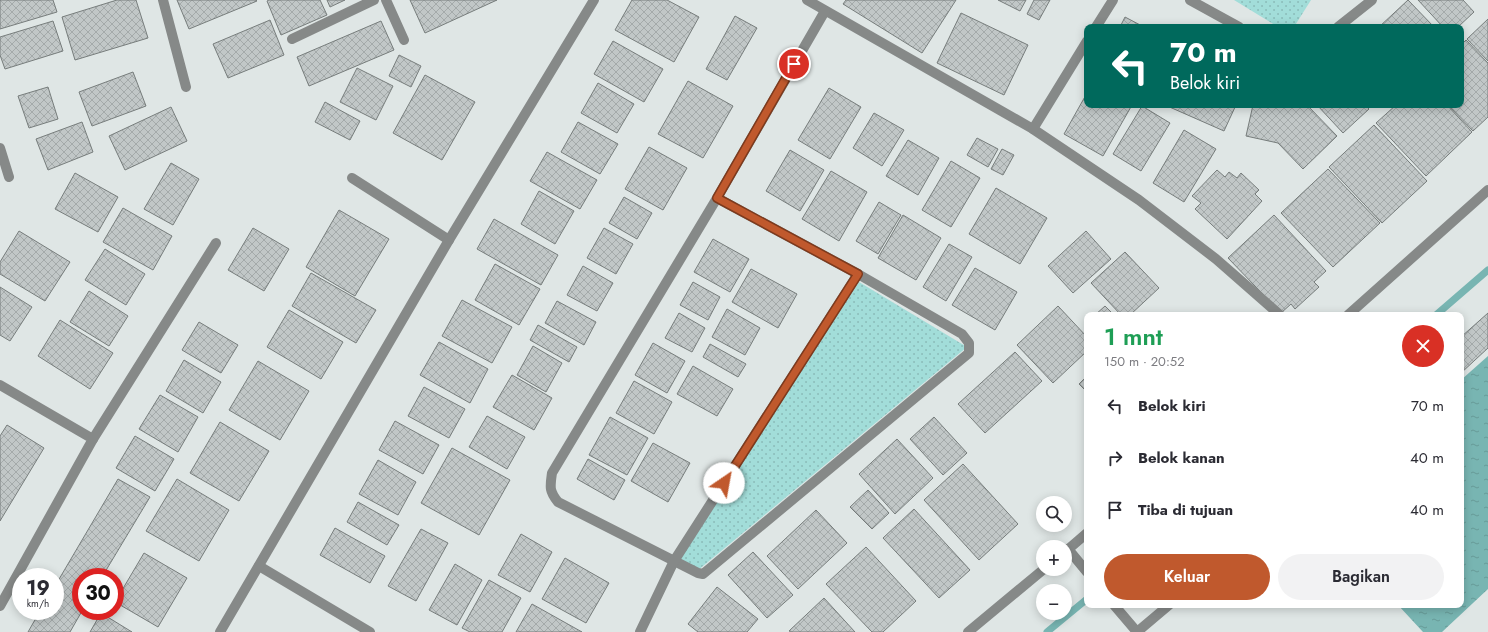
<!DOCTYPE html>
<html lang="id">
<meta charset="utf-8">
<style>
body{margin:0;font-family:Jost,sans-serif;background:#f2f2f3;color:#2b2b33;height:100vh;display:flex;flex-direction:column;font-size:15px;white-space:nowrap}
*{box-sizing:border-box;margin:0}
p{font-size:13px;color:#7c7c81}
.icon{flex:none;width:22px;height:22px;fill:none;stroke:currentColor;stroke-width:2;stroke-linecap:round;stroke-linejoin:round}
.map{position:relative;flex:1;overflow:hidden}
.details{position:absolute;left:1084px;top:312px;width:380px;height:296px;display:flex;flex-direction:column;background:#fff;border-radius:8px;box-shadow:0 2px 10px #0003}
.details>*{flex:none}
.hud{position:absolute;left:1084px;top:24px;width:380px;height:84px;border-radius:8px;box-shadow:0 2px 10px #0003;background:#00695c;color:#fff;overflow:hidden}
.fabs{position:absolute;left:1036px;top:496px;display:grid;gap:8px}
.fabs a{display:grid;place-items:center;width:36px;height:36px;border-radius:50%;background:#fff;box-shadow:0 2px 10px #0003;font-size:20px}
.speed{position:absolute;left:12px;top:568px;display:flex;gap:8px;font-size:20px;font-weight:700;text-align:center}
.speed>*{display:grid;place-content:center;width:52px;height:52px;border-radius:50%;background:#fff;box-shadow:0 2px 10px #0003;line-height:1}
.speed small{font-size:10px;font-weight:400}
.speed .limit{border:6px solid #d22;background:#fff;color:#111}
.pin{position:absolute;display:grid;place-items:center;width:34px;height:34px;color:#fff;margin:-17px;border:2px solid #fff;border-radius:50%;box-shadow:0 1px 4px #0007}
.me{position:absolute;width:44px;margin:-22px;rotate:33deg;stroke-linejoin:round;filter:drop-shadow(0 0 3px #0008)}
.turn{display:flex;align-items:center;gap:14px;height:84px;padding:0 20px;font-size:18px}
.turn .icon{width:52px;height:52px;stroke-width:2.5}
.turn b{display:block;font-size:28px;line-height:34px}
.round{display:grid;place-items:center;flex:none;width:42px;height:42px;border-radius:21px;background:#f2f2f3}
.headline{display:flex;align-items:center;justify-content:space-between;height:68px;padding:0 20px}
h1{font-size:24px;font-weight:600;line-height:30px;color:#1e9e55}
.primary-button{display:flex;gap:8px;margin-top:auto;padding:8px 20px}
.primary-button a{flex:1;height:46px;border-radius:24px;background:#c0592d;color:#fff;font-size:16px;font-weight:600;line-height:46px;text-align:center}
.primary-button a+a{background:#f2f2f3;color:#2b2b33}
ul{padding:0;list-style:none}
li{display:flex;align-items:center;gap:12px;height:52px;padding:0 20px}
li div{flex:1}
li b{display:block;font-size:15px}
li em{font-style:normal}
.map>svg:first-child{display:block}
.park{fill:url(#park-dots)}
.water{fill:url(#water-ripples)}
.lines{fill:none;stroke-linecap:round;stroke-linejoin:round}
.stream{stroke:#78b5b2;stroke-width:7}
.building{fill:url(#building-cross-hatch);stroke:#777d7c}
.minor{stroke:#868988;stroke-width:10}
.route-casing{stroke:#7d3a1d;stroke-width:10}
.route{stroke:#c0592d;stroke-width:7}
</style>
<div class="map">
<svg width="1488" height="632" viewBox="0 0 1488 632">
<defs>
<pattern id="park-dots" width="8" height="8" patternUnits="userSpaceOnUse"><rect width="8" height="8" fill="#a2ddd9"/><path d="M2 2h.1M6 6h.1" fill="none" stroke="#8abcb9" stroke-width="1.8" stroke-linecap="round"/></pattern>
<pattern id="water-ripples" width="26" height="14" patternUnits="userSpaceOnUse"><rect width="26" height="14" fill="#78b5b2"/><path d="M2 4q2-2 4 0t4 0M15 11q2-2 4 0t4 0" fill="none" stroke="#669a98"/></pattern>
<pattern id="building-cross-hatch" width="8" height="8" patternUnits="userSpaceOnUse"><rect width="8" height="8" fill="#c1c7c7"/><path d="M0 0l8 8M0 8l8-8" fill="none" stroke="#a4aaaa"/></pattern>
</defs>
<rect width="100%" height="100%" fill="#dfe6e5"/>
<g class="park">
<path d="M1234 0H1311L1294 27H1278Z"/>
<path d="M859 282 967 347 697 571 676 559Z"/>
</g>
<path class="water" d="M1488 356V589L1442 632H1423L1398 605H1461V380Z"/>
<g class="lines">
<g class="stream">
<path d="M1436 315 1488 270"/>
<path d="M1047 632 1087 599"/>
</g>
</g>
<g class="building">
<path d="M0 0H53L57 12 0 29Z"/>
<path d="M117 0H136L148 38 75 60 62 17Z"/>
<path d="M177 0H256L257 1 189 29Z"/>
<path d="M269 0H320L327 15 281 35 267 1Z"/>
<path d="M327 0H345L330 7Z"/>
<path d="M410 0H497L425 33Z"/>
<path d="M632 0H667L699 17 674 62 615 30Z"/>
<path d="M846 0H956L922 53 843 4Z"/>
<path d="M998 0H1026L1020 11Z"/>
<path d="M1034 0H1050L1039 20 1027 14Z"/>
<path d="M1408 0 1434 27H1379Z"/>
<path d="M1418 0H1463L1474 12 1458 27H1443Z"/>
<path d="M961 13 1028 45 1004 95 937 63Z"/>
<path d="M735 16 757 28 727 80 706 69Z"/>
<path d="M1125 17 1144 27H1120Z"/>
<path d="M1488 19V61L1467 39Z"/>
<path d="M270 20 284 55 228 78 213 44Z"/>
<path d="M53 21 63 51 5 69 0 55V37Z"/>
<path d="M381 21 394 50 309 86 297 57Z"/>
<path d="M1466 40 1488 63V117L1473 131 1448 105H1461V45Z"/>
<path d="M613 41 663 69 644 102 594 74Z"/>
<path d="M399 55 421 66 411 87 389 76Z"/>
<path d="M357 68 393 86 376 120 340 102Z"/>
<path d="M133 72 146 106 92 126 79 92Z"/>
<path d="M425 75 475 102 442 160 393 133Z"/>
<path d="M688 81 733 106 703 158 658 134Z"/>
<path d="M598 83 634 104 617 133 581 113Z"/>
<path d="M48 87 58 119 29 128 18 96Z"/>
<path d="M829 88 861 107 830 159 798 140Z"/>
<path d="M1087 93V105H1132L1103 156 1064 134Z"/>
<path d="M325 102 360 121 350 140 315 122Z"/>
<path d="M1165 105H1236L1224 131Z"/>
<path d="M1253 105H1307L1337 136 1303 169 1278 143 1246 136Z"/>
<path d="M1317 105H1365L1369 109 1343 133Z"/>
<path d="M1396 105H1447L1472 132 1426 176 1376 123Z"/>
<path d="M1142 106 1170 123 1141 171 1113 154Z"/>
<path d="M171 107 187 141 125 170 109 136Z"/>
<path d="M874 113 904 130 882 166 853 148Z"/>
<path d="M82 122 93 152 48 170 36 139Z"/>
<path d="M578 122 618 144 600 174 561 152Z"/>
<path d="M1374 125 1427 181 1382 223 1329 167Z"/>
<path d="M1184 130 1216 149 1184 202 1153 183Z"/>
<path d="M977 138 998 149 988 167 967 155Z"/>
<path d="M908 140 939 158 918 195 886 176Z"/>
<path d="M649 147 687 168 663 210 625 189Z"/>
<path d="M1002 149 1014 155 1003 175 991 169Z"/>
<path d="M790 150 824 170 800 211 766 191Z"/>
<path d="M547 152 597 180 580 209 530 181Z"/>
<path d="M951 161 980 178 951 227 922 210Z"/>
<path d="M171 163 199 179 173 225 144 209Z"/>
<path d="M1328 169 1380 223 1333 267 1281 213Z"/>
<path d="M1217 170 1225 177 1229 172 1237 178 1241 173 1259 190 1255 194 1262 201 1227 239 1195 209 1201 203 1192 196Z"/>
<path d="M831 171 867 192 839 241 802 219Z"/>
<path d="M75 173 118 197 98 232 55 209Z"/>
<path d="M996 188 1047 218 1020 264 969 234Z"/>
<path d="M539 191 574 211 555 244 521 224Z"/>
<path d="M624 197 652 213 637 239 609 223Z"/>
<path d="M879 202 901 215 878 254 856 241Z"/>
<path d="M123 208 172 236 153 270 103 242Z"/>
<path d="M339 210 389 239 355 296 306 267Z"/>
<path d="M903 215 941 238 916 280 878 258Z"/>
<path d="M1274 215 1326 271 1314 282 1319 287 1295 309 1291 304 1281 313 1228 258Z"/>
<path d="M494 219 558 255 541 285 477 249Z"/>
<path d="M253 228 289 249 264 291 228 270Z"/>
<path d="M604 228 633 244 616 274 587 258Z"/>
<path d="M19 231 70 262 45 301 0 274V262Z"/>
<path d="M1086 231 1111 259 1073 293 1048 266Z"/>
<path d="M713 239 749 259 730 292 694 272Z"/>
<path d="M949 244 972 257 946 301 923 287Z"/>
<path d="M105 249 145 274 126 305 85 280Z"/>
<path d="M1125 252 1159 288 1130 315H1121L1091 283Z"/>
<path d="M495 264 540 289 519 325 475 300Z"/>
<path d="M583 266 613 283 597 311 567 295Z"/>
<path d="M975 268 1017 292 995 330 952 305Z"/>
<path d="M751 269 797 294 778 328 732 302Z"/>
<path d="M311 273 376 310 356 343 292 306Z"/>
<path d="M693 282 720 297 708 320 680 305Z"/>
<path d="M0 287 32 307 10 341 0 335Z"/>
<path d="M89 291 128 316 109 346 70 322Z"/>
<path d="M462 300 512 327 492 363 442 336Z"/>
<path d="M557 301 596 322 584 345 545 323Z"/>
<path d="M1058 306 1087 337V351L1053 383 1017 345Z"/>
<path d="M1105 306 1114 315H1095Z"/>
<path d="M727 309 760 328 745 355 712 337Z"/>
<path d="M289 310 343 342 321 379 267 347Z"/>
<path d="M679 313 705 328 692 352 665 338Z"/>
<path d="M1488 313V348L1461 373V337Z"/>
<path d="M60 320 113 353 90 389 38 356Z"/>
<path d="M199 322 238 345 221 373 182 350Z"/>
<path d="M538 325 577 347 569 362 530 340Z"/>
<path d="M439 342 488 369 470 403 420 375Z"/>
<path d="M653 343 685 361 667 393 635 375Z"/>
<path d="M710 344 746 364 738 377 703 357Z"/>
<path d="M533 346 562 363 546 392 517 375Z"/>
<path d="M1015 352 1042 381 985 433 958 404Z"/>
<path d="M184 360 221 382 203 413 166 391Z"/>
<path d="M258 361 309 391 280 440 229 410Z"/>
<path d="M693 366 733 389 717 416 677 394Z"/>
<path d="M512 375 552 398 534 430 493 407Z"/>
<path d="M1087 376V392L1079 384Z"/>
<path d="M634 381 672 402 654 434 616 413Z"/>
<path d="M424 387 465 409 449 438 408 416Z"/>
<path d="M160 395 198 417 178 452 139 429Z"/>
<path d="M487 416 525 437 507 469 469 447Z"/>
<path d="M610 417 648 438 627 475 589 455Z"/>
<path d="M934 417 967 453 943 475 910 439Z"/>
<path d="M395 421 439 445 423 474 379 450Z"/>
<path d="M220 422 269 451 239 501 190 473Z"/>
<path d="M7 425 44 448 0 521V436Z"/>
<path d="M135 436 174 459 155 491 116 468Z"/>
<path d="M897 439 933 478 895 514 859 474Z"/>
<path d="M653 443 690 463 668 502 631 481Z"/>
<path d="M452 448 510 480 479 535 421 503Z"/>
<path d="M588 459 625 480 614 500 577 479Z"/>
<path d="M378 460 416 482 398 515 359 494Z"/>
<path d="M963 464 1018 524 979 560 924 500Z"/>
<path d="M118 479 150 497 102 577H81L82 611 70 632H28L40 611H55V586Z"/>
<path d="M177 479 229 510 199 561 146 531Z"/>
<path d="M868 490 889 513 872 529 850 507Z"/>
<path d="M358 502 399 525 387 545 347 522Z"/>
<path d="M914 509 970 570 939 598 883 538Z"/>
<path d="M816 510 847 543 798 589 767 556Z"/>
<path d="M335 528 385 556 370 583 320 555Z"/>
<path d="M421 529 448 543 416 601 388 586Z"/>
<path d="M521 534 552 552 530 592 498 575Z"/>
<path d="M866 547 916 601 883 632H872L826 584Z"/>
<path d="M753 552 793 595 767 618 728 575Z"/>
<path d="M144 553 187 578 158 627 115 602Z"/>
<path d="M565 558 609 583 586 623 542 599Z"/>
<path d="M455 564 482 580 457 625 429 610Z"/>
<path d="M489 580 521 598 502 632H470L462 628Z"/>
<path d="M717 587 758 619 747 632H698L688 624Z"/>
<path d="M824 598 855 632H791L789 631Z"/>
<path d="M532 604 582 632H516Z"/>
<path d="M101 613 132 632H90Z"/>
</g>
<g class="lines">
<g class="minor">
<path d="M163 0 186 87"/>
<path d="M386 0 404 40"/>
<path d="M807 0 1033 129 1139 200 1216 259 1280 315"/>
<path d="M1190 0 1239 27"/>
<path d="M1096 27 1113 0"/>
<path d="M1338 27 1372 0"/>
<path d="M292 39 374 0"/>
<path d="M1033 129 1087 41"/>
<path d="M0 148 9 177"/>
<path d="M352 178 449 240"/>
<path d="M717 198 858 274 962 334 969 343V353L703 574 698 573 558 502C549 491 550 487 552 473L717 198 825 11"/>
<path d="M1348 315 1488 190"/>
<path d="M0 385 93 439 0 606"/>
<path d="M93 439 216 243"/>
<path d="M1068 549 1087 572"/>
<path d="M1065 552 1087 533"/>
<path d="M259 566 370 632"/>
<path d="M1114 605 1137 632"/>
<path d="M220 632 449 240 594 0"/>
<path d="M640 632 674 561 858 274"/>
<path d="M968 632 1044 569"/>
<path d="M1137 632 1169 605"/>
</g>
</g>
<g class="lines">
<defs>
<path id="route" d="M724 483 858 274 717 198 794 64"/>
</defs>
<use href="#route" class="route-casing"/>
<use href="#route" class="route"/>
</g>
</svg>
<div class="fabs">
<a><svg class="icon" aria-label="search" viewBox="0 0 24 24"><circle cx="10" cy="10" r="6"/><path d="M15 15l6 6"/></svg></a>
<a>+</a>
<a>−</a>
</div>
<div class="speed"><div>19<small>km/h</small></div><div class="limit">30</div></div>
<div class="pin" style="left:794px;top:64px;background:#d93025"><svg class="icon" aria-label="arrive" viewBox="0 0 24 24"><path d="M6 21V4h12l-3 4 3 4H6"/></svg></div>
<svg class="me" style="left:724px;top:483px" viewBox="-20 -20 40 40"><circle r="19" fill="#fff"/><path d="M0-13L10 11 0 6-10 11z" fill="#c0592d"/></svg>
<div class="hud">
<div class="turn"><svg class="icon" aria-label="left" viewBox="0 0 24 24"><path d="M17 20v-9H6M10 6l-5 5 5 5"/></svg><div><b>70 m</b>Belok kiri</div></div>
</div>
<section class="details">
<div class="headline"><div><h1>1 mnt</h1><p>150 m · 20:52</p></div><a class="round" style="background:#d93025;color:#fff"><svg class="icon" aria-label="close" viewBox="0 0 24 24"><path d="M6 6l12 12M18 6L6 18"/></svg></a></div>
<ul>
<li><svg class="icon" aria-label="left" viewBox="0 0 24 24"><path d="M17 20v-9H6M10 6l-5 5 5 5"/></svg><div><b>Belok kiri</b></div><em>70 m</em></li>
<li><svg class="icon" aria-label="right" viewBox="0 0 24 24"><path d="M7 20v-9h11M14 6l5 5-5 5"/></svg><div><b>Belok kanan</b></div><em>40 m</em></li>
<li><svg class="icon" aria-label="arrive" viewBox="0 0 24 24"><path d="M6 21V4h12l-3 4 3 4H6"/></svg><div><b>Tiba di tujuan</b></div><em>40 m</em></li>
</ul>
<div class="primary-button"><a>Keluar</a><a>Bagikan</a></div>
</section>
</div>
